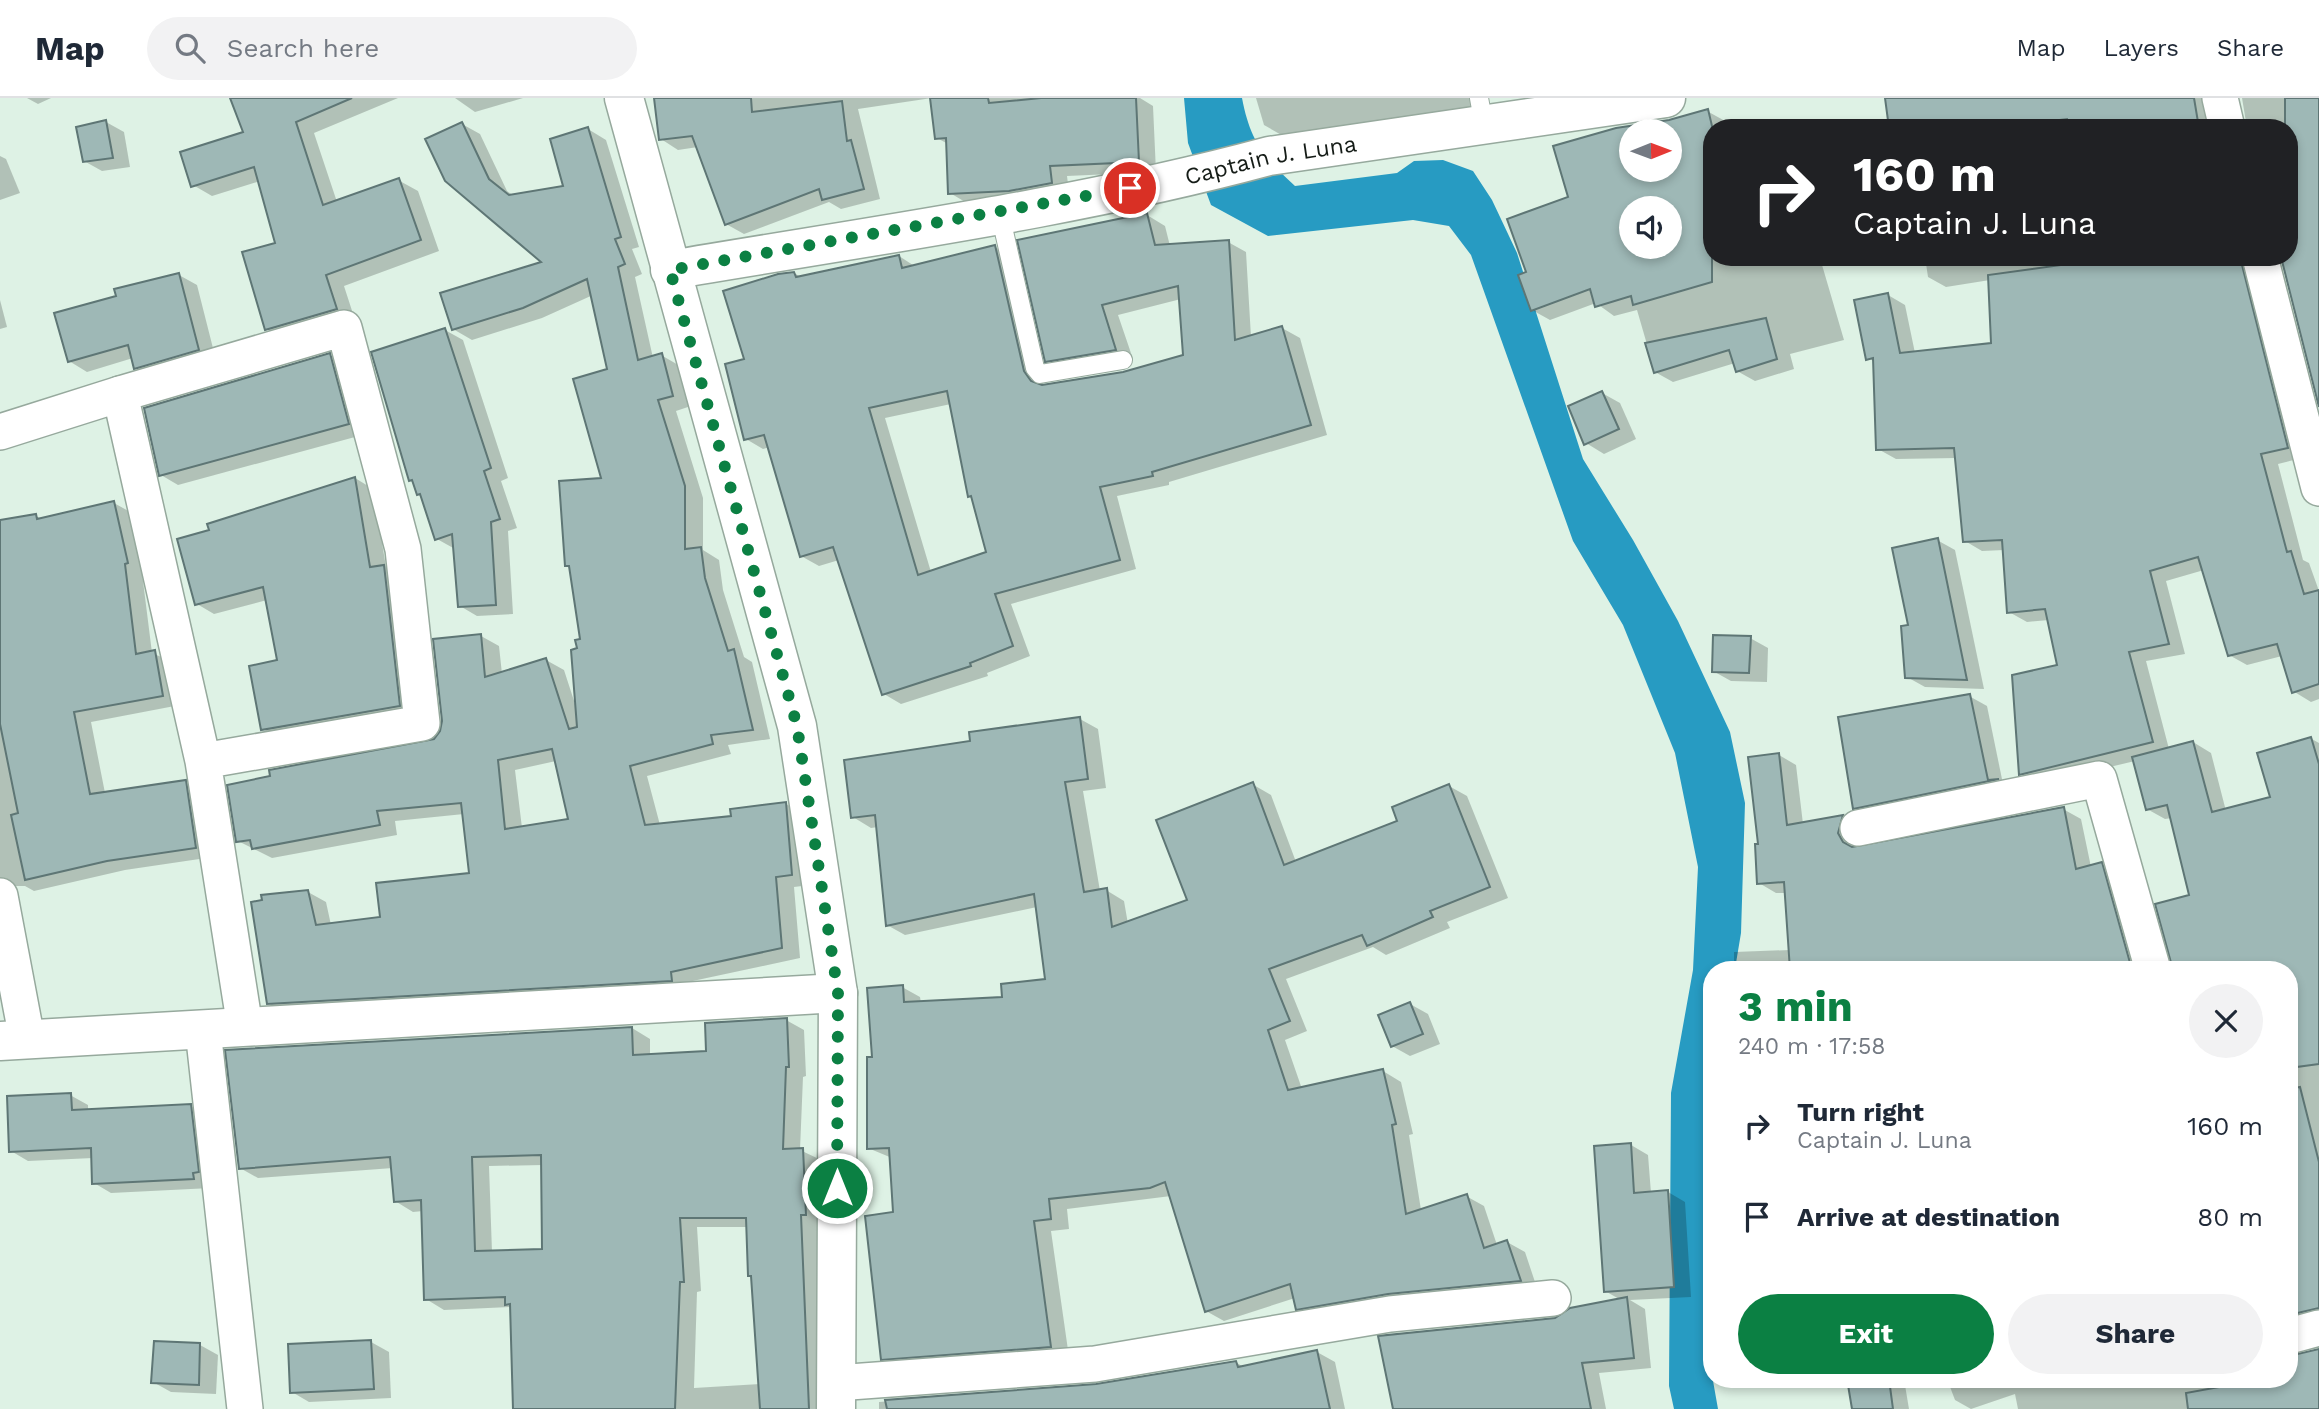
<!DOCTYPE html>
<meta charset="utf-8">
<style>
body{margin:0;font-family:"Work Sans",sans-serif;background:#f2f2f3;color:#1f2937;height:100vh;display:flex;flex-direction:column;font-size:26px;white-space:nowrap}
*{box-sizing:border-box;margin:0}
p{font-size:23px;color:#747a83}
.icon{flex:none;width:38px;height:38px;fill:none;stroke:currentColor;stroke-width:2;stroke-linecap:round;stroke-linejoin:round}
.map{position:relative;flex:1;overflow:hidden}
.panel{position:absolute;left:1703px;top:863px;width:595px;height:427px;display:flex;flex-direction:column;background:#fff;border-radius:28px;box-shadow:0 4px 10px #0003}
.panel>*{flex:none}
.banner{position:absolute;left:1703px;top:21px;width:595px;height:147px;border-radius:28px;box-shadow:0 4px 10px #0003;background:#202124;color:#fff;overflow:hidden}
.needle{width:46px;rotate:89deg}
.controls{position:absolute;left:1619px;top:21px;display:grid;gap:14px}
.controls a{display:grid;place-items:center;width:63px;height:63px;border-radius:50%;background:#fff;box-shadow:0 4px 10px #0003;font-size:35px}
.pin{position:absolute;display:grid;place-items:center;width:60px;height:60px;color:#fff;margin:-30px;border:4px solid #fff;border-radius:50%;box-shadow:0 2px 7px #0007}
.me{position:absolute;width:77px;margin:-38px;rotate:0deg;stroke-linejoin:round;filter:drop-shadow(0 0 5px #0008)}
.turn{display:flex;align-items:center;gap:24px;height:147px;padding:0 35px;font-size:32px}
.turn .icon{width:91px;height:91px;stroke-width:2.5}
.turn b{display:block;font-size:49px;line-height:60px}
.round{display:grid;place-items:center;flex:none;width:74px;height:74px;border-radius:37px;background:#f2f2f3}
.overview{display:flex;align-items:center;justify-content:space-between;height:119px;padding:0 35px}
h1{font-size:42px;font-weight:700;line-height:52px;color:#0b8043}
.primary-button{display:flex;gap:14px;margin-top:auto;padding:14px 35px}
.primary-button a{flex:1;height:80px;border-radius:42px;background:#0b8043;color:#fff;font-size:28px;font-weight:700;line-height:80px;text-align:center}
.primary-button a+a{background:#f2f2f3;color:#1f2937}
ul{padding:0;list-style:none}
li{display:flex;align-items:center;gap:21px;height:91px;padding:0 35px}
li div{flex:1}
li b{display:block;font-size:26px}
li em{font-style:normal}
header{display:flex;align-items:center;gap:42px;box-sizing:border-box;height:98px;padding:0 35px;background:#fff;border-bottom:2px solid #e0e1e3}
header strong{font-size:33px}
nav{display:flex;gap:38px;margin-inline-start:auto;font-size:24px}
.search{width:490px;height:63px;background:#f2f2f3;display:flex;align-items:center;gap:18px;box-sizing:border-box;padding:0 24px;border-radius:38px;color:#747a83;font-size:26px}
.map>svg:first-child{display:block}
.water{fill:#279bc2}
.shadow{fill:#0003;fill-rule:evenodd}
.building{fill:#9eb8b6;stroke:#5e7675;stroke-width:2;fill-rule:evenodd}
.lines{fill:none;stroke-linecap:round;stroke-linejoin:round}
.service-casing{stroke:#96a99d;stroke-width:20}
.minor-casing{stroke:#96a99d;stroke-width:38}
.tertiary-casing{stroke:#96a99d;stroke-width:41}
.secondary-casing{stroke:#96a99d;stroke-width:41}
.service{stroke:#fff;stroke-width:18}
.minor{stroke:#fff;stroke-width:35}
.tertiary{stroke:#fff;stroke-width:38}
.secondary{stroke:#fff;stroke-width:38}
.route{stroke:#0b8043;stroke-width:12;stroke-dasharray:0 21.6}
.labels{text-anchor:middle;stroke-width:6;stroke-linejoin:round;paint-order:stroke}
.street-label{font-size:23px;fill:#151c17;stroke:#fff}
</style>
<header>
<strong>Map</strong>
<div class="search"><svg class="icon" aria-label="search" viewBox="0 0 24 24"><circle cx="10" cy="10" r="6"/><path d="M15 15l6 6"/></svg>Search here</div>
<nav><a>Map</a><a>Layers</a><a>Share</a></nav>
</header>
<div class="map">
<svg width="2319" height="1311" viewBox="0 0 2319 1311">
<rect width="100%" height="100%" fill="#def2e5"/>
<path class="water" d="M1184 0H1242C1250 42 1263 59 1295 88L1397 75 1414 63 1443 62 1473 73 1492 102 1517 155 1583 361 1633 442 1678 523 1730 634 1745 705 1741 835 1735 871 1712 872V1019L1704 1232 1718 1311H1674L1669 1288 1671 995 1693 872 1698 769 1675 655 1623 527 1573 443 1471 157 1449 128 1413 122 1268 138 1211 107 1188 45Z"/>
<g class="shadow">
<path d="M27 0H51L38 6Z"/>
<path d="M232 0H398L314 35 337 104 398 82 418 93 439 153 344 188 355 222 285 242 266 231 277 146 260 83 212 98 193 87 245 36Z"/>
<path d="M455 0H523L475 14Z"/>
<path d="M655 0H1140L1153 8 1156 74 1067 78 1069 94 967 105 950 95 948 46 937 40 932 0 858 11 880 101 841 111 829 104 744 136 726 126 698 49 678 52 661 41Z"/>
<path d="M1256 0H1473L1475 27 1297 46 1264 27Z"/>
<path d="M1887 0H2209L2214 30H1891Z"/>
<path d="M2242 0H2319V308L2289 159V30H2247Z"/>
<path d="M1707 13 1725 23 1727 30H1712V159H1824L1820 160 1844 242 1790 256 1794 271 1755 283 1737 273 1735 265 1673 284 1655 274 1637 212 1614 218 1596 205 1550 222 1532 212 1528 175 1570 101 1555 49ZM1631 33H1670V72H1631ZM1631 110H1670V149H1631Z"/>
<path d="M106 24 124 34 130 69 102 73 84 63Z"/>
<path d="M462 26 480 36 507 93 514 98 565 90 588 31 606 42 639 149 632 151 642 176 635 179 653 260 661 257 680 268 691 308 676 313 703 400V452L719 462 723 492 744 559 752 564 770 641 728 647 731 656 647 678 660 727 733 719 786 706 804 716 810 787 794 789 800 860 688 884 690 892 287 915 268 905 308 794 326 804 331 827 382 820 471 777 464 716 395 723 397 737 272 760 238 743 436 642 481 538 499 548 502 576 546 562 564 572 576 609 582 542 571 469 567 467 604 382 609 272 593 197 542 220 472 242 453 231 545 165 447 82ZM556 663 570 723 522 730 515 672Z"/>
<path d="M0 58 6 61 20 95 0 102Z"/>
<path d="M1147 117 1165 128 1170 148 1228 144 1246 154 1251 239 1282 230 1300 240 1327 337 1169 384V387L1117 398 1136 471 1011 506 1030 558 987 575 988 578 901 606 884 596 839 462 819 468 801 458 770 349 763 351 746 341V262L794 175 801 179 899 158 916 169 995 149 1013 159 1044 289 1124 275 1185 258 1181 201 1118 217 1133 261 1064 273 1047 262 1020 143ZM951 306 970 397 973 399 988 455 931 474 885 320Z"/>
<path d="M1925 159H2262L2305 359 2278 366 2303 462 2309 465 2319 493V601L2311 604 2293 593 2282 558 2247 567 2229 557 2204 472 2166 483 2185 556 2146 563 2169 651 2193 644 2211 655 2226 713 2272 700 2310 640 2319 645V1223L2289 1240V872L2192 798 2172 720 2165 721 2147 711 2135 663 2038 686 2021 676 2060 568 2049 522 2027 524 2009 514 2004 452 1982 453 1965 443 1957 360 1896 361 1878 351 1875 264 1868 260 1888 197 1905 207 1915 255 1993 247 1990 182 1946 189 1928 179Z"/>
<path d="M179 177 197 187 216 262 153 280 136 270 133 260 87 274 69 263 118 199Z"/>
<path d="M0 202 7 229 0 231Z"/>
<path d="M445 232 463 242 508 380 501 383 517 430 508 433 513 516 477 518 460 508 455 451 437 441 422 398 411 382Z"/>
<path d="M330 257 347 267 366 336 178 387 161 377Z"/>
<path d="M1602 295 1620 305 1636 341 1604 356 1586 345Z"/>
<path d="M355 380 373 391 386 469 402 479 417 618 281 642 263 631 279 564 267 502 214 516 197 506 211 433Z"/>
<path d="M114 405 132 415 145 475H142L152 555 173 564 180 607 91 624 105 695 185 684 203 694 213 759 125 772 34 793 25 788H14L0 799V424L36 418 43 422Z"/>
<path d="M1937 442 1955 452 1984 591 1925 589 1907 579 1910 528Z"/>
<path d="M1750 540 1768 550 1767 584 1731 583 1713 573Z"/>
<path d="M1969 598 1987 608 2003 686 1873 720 1855 709Z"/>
<path d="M1080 621 1098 631 1106 690 1083 693 1100 793 1106 792 1124 803 1128 826 1189 803 1252 686 1271 697 1296 764 1399 724 1449 688 1467 698 1508 800 1447 824 1450 830 1386 857 1373 849 1286 881 1307 933 1285 942 1302 991 1383 973 1401 984 1413 1036 1409 1037 1421 1112 1466 1098 1484 1108 1497 1147 1507 1144 1525 1154 1538 1193 1316 1221 1298 1210 1295 1200 1224 1223 1206 1213 1171 1098 1067 1111 1069 1131 1051 1133 1069 1259 900 1271 882 1260 895 1115 892 1060 868 1050 874 961 902 889 920 899 921 905 1004 900 1047 883 1037 809 905 837 887 827 878 729 871 730 853 719 972 645Z"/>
<path d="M1779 657 1796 667 1803 726 1843 719 1860 729 1855 744 1858 751 2063 711 2081 721 2091 769 2101 766 2119 776 2146 872H1734V854L1790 852 1787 795H1776L1759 785 1760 748Z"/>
<path d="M1410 906 1428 916 1440 946 1410 958 1392 948Z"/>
<path d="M786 922 804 932 806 978 803 979 800 1052 821 1062 825 1311H515L512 1209 444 1212 426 1201 423 1113 413 1114 395 1103 393 1070 258 1080 240 1070 632 930 650 941V958L708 955ZM543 1067 544 1153 492 1154 489 1068ZM697 1129H748L760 1286 694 1290 697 1194 701 1193Z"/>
<path d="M70 997 88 1007V1013L191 1008 208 1018 211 1090 111 1095 94 1085 93 1060 28 1063 11 1053Z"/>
<path d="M1631 1047 1648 1057 1651 1095 1668 1094 1685 1104 1691 1199 1630 1202 1645 1211 1651 1270 1599 1275 1606 1311H1395L1556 1222 1621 1202 1605 1193Z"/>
<path d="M371 1244 389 1254 391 1300 309 1304 292 1294Z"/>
<path d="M200 1247 218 1257 216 1296 171 1294 153 1284Z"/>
<path d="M2319 1251V1311H2018L2015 1296 1971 1311 1955 1302 1947 1281H2289V1258Z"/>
<path d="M1317 1254 1335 1264 1345 1311H879V1304L1097 1288 1235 1264 1244 1269Z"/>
<path d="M1848 1281H1904L1909 1311H1854Z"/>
</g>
<g class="building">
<path d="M230 0H352L296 24 323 107 399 80 421 142 326 177 337 211 265 232 242 154 275 145 254 69 191 89 180 54 243 34Z"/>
<path d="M654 0H751L752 14 842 3 847 43 851 42 864 91 822 102 819 91 725 127 692 38 659 42Z"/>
<path d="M930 0H988L989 5 1041 0H1136L1139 64 1050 68 1052 85 1009 93 948 96 946 40 935 41Z"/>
<path d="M1885 0H2194L2199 30H2068L2067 21 1993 30H1889Z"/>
<path d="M2285 0H2319V309L2281 159H2289V30H2285Z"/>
<path d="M1708 11 1712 28V184L1633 207 1631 198 1595 209 1590 191 1531 213 1518 177 1526 174 1507 121 1568 99 1553 48 1616 30 1669 22ZM1631 33H1670V72H1631ZM1631 110H1670V149H1631Z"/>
<path d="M106 22 113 60 83 64 76 29Z"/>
<path d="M462 24 489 81 509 97 563 88 550 41 588 29 621 139 615 141 625 166 618 169 638 262 662 255 673 298 658 302 685 388V451L701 449 705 480 728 553 734 551 753 632 711 637 713 646 630 668 645 727 731 718 730 711 786 704 792 777 776 779 782 850 671 874 672 883 267 906 251 804 262 802 261 797 308 792 316 827 380 819 376 785 469 775 461 705 377 713 380 727 252 751 250 742 236 744 227 687 270 678 269 672 434 641 440 633 442 623 433 541 481 536 485 579 546 560 569 631 577 629 571 552 577 550 575 542 580 541 569 468H565L559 383 601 380 573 281 607 271 587 181 523 210 452 232 440 195 541 164 445 83 425 41ZM552 651 568 721 505 731 498 662Z"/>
<path d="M1147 115 1155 147 1229 142 1235 242 1282 228 1311 327 1152 374 1153 378 1100 389 1120 462 995 496 1013 548 970 565 971 568 882 597 833 449 800 459 764 337 744 342 725 266 744 261 723 193 778 176 794 174 796 179 899 157 902 170 995 147 1024 273 1031 283 1042 287 1123 274 1183 257 1178 188 1102 207 1116 252 1045 264 1017 142ZM947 293 968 399 971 398 986 454 918 477 869 310Z"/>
<path d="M2082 159H2240L2288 350 2261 356 2287 454 2291 453 2304 496 2319 492V586L2292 595 2277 546 2228 558 2198 459 2150 473 2169 546 2129 554 2153 644 2019 677 2012 577 2057 567 2045 511 2007 515 2002 442 1963 444 1954 350 1876 352 1873 260 1866 262 1854 202 1888 195 1900 255 1991 245 1988 177 2083 164Z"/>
<path d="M179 175 199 252 134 271 128 247 68 264 54 215 116 198 114 191Z"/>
<path d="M1766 220 1777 261 1736 274 1729 252 1654 275 1645 245Z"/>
<path d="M445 230 491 370 484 373 500 421 491 424 496 507 458 509 452 436 435 442 420 396 417 397 412 382 409 383 371 254Z"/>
<path d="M330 255 349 326 159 378 144 310Z"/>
<path d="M1602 293 1619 331 1584 347 1568 308Z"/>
<path d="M355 379 370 469 384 467 400 608 261 632 249 568 277 562 263 489 195 507 177 441 209 432 207 426Z"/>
<path d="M114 403 128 465 125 466 136 556 155 552 163 598 74 614 90 696 186 682 196 750 107 763 25 782 11 717 18 715 0 626V422L36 416 37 421Z"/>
<path d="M1938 440 1967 582 1905 580 1901 528 1908 527 1892 450Z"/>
<path d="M1713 537 1751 538 1749 575 1712 574Z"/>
<path d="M1970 596 1988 682 1999 681 1853 711 1838 619Z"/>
<path d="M1080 619 1088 681 1065 684 1084 794 1107 790 1112 829 1187 802 1156 722 1253 684 1284 767 1397 723 1392 709 1449 686 1490 789 1430 813 1433 819 1367 848 1362 837 1269 871 1290 923 1268 932 1288 992 1383 971 1396 1026 1392 1027 1406 1116 1467 1096 1484 1150 1507 1142 1521 1183 1388 1196 1296 1212 1290 1186 1205 1214 1165 1084 1150 1090 1049 1101 1051 1121 1034 1123 1051 1249 881 1262 865 1118 893 1114 889 1050 867 1051V959H872L867 890 903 887 904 904 1002 899 1001 886 1045 881 1034 796 886 828 875 717 851 720 844 662 970 643 969 634Z"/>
<path d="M2311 639 2319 666V966L2289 970V872H2173L2155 806 2189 797 2167 707 2146 712 2132 659 2193 643 2212 714 2270 699 2257 655Z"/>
<path d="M1779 655 1787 727 1843 717 1838 735 1843 744 1852 749 2064 709 2076 771 2102 764 2132 872H1790L1784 784 1757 786 1755 746H1758L1748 659Z"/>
<path d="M1410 904 1423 936 1391 949 1378 917Z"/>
<path d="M787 920 789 969H786L783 1051 803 1050 806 1117H801L809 1311H760L751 1178H748L746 1120H680L684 1184H680L675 1311H513L510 1206 505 1207V1199L424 1202 421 1102 394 1104 390 1059 239 1071 225 952 632 929 633 957 706 953 705 925ZM541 1057 542 1151 475 1153 472 1059Z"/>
<path d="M2300 989 2319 1064V1210L2289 1217V991Z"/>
<path d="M71 995 72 1012 191 1006 199 1074 193 1075 194 1081 92 1086 91 1050 9 1054 7 998Z"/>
<path d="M1631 1045 1634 1095 1668 1092 1674 1189 1604 1194 1594 1048Z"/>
<path d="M1627 1199 1634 1260 1582 1265 1591 1311H1393L1378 1238 1555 1220 1570 1210Z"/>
<path d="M371 1242 374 1291 290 1295 288 1246Z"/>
<path d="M154 1243 200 1245 199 1287 151 1285Z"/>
<path d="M2319 1251V1311H2188L2186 1295 2263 1281H2289V1258Z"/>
<path d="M1317 1252 1330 1311H887L885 1302 1096 1286 1236 1263 1238 1269Z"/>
<path d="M1847 1281H1889L1893 1311H1852Z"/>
</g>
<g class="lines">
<defs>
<g id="service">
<path d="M1479 0 1484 27"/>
<path d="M1000 116 1035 270 1040 276 1123 262"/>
</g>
<g id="minor">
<path d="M2220 0 2227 30"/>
<path d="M2260 159 2319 390"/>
<path d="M0 334 120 296"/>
<path d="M203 663 422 625 403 451 344 230 120 296 203 663 245 929"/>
<path d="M1858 730 2099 681 2153 872"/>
<path d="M0 798 27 941"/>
<path d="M203 932 245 1311"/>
<path d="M2289 1238 2319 1230"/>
<path d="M836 1285 1095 1266 1390 1216 1553 1200"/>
</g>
<g id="tertiary">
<path id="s1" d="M670 172C869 138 1073 111 1269 58L1666 0"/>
<path d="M0 943 838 895"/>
</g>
<path id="secondary" d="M624 0 797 628 838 895 836 1311"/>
</defs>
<use href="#service" class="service-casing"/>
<use href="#minor" class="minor-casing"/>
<use href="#tertiary" class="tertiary-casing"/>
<use href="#secondary" class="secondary-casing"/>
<use href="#service" class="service"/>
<use href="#minor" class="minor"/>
<use href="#tertiary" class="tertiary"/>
<use href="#secondary" class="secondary"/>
</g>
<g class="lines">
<path class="route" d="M837 1090 838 895 797 628 670 172 1130 90"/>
</g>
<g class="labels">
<g class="street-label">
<text dy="8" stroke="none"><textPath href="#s1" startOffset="611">Captain J. Luna</textPath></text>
</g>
</g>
</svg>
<div class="controls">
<a><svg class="needle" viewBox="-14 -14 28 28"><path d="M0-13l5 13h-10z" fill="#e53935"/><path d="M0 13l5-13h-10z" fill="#747a83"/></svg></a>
<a><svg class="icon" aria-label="sound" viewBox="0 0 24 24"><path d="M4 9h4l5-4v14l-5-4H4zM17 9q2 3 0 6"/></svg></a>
</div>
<div class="pin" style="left:1130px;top:90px;background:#d93025"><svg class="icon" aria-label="arrive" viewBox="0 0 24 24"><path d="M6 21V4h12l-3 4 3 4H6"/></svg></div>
<svg class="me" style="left:837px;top:1090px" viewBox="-20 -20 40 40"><circle r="17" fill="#0b8043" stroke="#fff" stroke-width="3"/><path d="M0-11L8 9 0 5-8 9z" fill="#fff"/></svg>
<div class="banner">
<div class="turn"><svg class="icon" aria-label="right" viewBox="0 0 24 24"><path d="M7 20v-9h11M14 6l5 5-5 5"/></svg><div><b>160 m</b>Captain J. Luna</div></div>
</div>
<section class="panel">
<div class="overview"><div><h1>3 min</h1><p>240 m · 17:58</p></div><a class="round"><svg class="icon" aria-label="close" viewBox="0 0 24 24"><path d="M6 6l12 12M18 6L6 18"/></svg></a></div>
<ul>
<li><svg class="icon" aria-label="right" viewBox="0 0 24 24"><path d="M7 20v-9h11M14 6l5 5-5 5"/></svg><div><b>Turn right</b><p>Captain J. Luna</p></div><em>160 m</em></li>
<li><svg class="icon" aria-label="arrive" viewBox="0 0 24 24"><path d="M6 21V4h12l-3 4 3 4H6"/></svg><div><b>Arrive at destination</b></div><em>80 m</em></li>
</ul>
<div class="primary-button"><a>Exit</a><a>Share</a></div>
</section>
</div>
